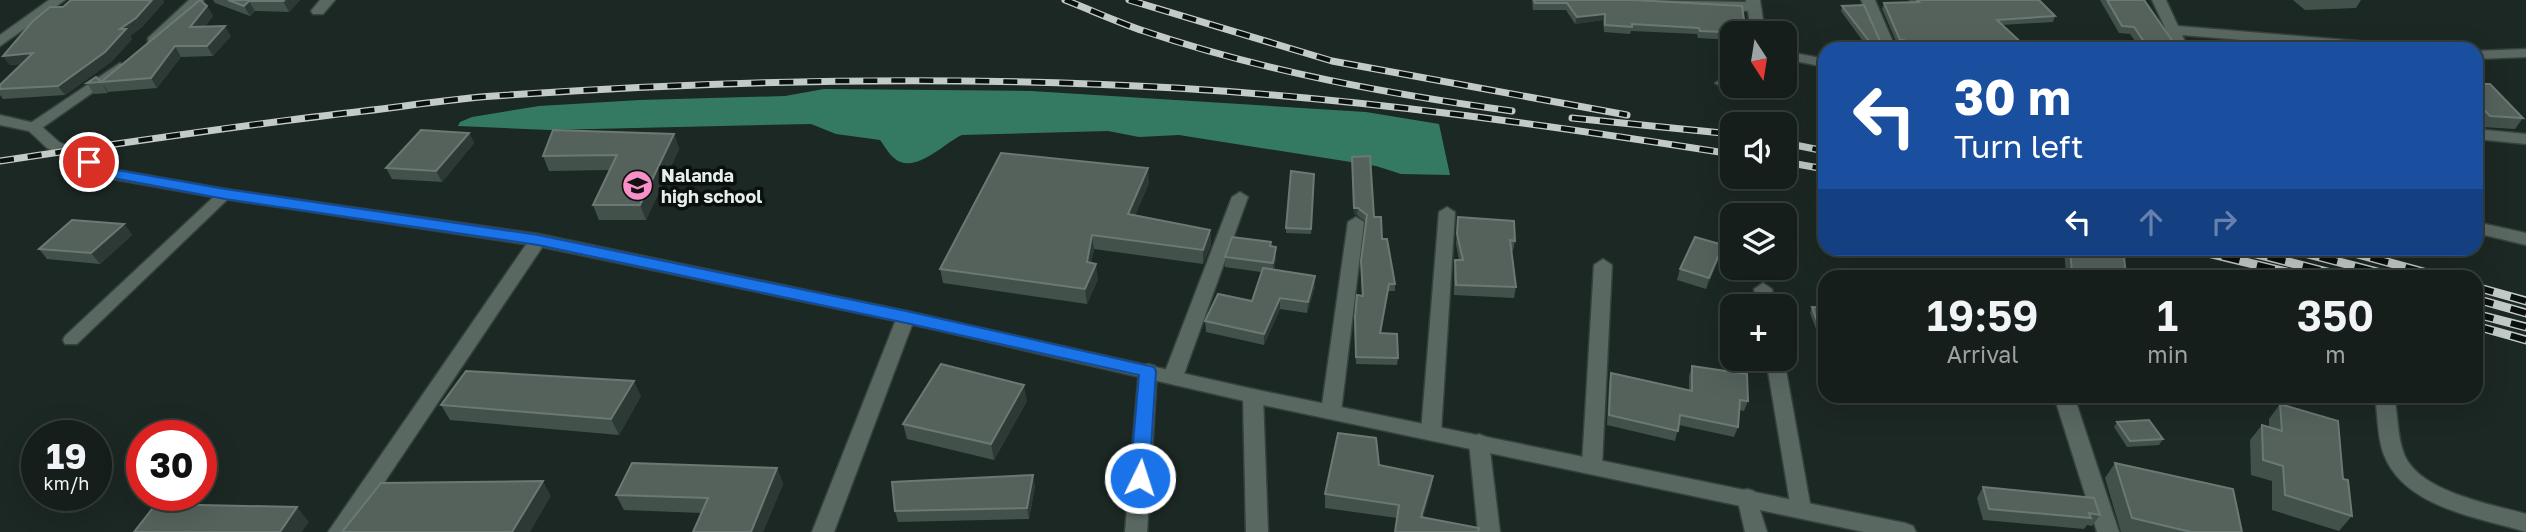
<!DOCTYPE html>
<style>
body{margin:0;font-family:"Golos Text",sans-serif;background:#222b27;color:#f1f3f6;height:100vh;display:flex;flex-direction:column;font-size:26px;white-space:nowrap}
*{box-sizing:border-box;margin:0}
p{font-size:23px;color:#9da2a2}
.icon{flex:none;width:38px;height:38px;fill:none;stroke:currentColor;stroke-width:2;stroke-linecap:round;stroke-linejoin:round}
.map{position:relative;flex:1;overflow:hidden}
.side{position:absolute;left:1818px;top:270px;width:665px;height:133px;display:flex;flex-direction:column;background:#151e1a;border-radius:21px;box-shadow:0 7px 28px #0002,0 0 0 2px #343c39}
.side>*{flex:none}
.top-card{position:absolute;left:1818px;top:42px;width:665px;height:214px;border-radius:21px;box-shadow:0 7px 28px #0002,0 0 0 2px #343c39;background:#1a4fa0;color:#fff;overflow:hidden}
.needle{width:46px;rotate:168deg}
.tools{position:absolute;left:1720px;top:21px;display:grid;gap:14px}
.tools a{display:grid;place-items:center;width:77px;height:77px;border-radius:14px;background:#151e1a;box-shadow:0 7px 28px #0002,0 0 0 2px #343c39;font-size:35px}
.speed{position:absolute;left:21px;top:420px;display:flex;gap:14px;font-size:35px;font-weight:700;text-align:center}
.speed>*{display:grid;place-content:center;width:91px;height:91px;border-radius:50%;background:#151e1a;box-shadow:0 7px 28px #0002,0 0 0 2px #343c39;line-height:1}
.speed small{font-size:18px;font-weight:400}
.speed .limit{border:10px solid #d22;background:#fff;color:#111}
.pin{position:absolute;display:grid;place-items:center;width:60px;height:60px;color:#fff;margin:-30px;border:4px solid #fff;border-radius:50%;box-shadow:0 2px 7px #0007}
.me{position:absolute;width:77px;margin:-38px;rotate:4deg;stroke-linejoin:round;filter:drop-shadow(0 0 5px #0008)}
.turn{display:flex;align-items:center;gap:24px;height:147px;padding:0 21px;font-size:32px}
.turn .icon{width:91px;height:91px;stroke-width:2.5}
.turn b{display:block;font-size:49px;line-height:60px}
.lanes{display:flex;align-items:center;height:66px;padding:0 21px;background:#0003;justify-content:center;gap:35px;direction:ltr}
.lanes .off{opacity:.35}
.eta{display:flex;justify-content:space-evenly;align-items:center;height:119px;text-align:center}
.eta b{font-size:42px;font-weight:600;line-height:49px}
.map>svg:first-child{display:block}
.water{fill:#347a62}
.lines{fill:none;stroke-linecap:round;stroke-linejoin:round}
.service-casing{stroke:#37423d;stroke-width:3}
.minor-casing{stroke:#37423d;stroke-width:3}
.tertiary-casing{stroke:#37423d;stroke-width:3}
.service{fill:#5a6862;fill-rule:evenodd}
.minor{fill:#5a6862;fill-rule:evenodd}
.tertiary{fill:#5a6862;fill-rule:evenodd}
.rail-far1-casing{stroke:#c2cbc7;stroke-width:7}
.rail-casing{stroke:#c2cbc7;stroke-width:9}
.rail-far1{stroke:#0a100d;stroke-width:4.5;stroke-dasharray:14;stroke-linecap:butt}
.rail{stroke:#0a100d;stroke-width:6;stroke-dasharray:18;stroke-linecap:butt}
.wall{fill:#43514b}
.shaded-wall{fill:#2c3934}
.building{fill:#55625c;stroke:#6c7873;stroke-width:2}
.route{fill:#1a73e8;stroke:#114b97;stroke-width:2}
.labels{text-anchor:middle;stroke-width:7;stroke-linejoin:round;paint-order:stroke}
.poi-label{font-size:18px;font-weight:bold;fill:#e6eeeb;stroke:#0a100d;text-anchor:start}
</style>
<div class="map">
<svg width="2526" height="532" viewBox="0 0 2526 532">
<rect width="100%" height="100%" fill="#1c2823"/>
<path class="water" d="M824 89 1031 91 1366 112 1439 124 1450 175 1401 174 1376 166 1179 135 1139 137 1108 131 962 135C944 143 914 176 894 158 888 153 884 145 880 140L836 134 811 124 549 130 458 126 460 122 472 117 539 106 640 100 785 96Z"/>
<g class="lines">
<defs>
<path id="service" d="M225 189 230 191 232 194 230 197 77 344H65L63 340 65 336 220 191Z"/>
<g id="minor">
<path d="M49 0H65L0 46V35Z"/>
<path d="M189 0H204L158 44H148V38Z"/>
<path d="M320 0H335L323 14H313L311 11Z"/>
<path d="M1627 0 1746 2V0H1760L1765 33H1751L1748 11 1634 4Z"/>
<path d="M1861 0H1875L1896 49H1882Z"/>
<path d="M2152 0H2166L2178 26 2405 45 2412 49H2353L2182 35 2189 49H2175Z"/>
<path d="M2526 49V57L2476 59V51Z"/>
<path d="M1785 51 1825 59V67L1785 59Z"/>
<path d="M120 63 127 67 125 70 39 130H29L26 127 29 124Z"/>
<path d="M1732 74V84L1722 87 1715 83Z"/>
<path d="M2476 129 2526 134V144L2476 139Z"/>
<path d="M1240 192 1248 197 1183 377 1180 382H1166L1163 377 1232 197Z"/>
<path d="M1447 207 1455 212 1441 432 1438 437 1431 440 1424 437 1421 432 1439 212Z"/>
<path d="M1356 217 1364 222 1341 412 1338 417 1331 419 1324 417 1321 412 1348 222Z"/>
<path d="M2476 222 2526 233V245L2476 233Z"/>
<path d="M538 234 547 240 351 532H328L532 236Z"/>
<path d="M1603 259 1612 265 1602 465 1599 471 1592 473 1585 471 1582 465 1594 265Z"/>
<path d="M1763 283 1772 289 1775 306H1757L1754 289Z"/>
<path d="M906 311 912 313 915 317 834 532H812L897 317 900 313Z"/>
<path d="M1766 359H1784L1811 509 1808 515 1801 517 1794 515 1791 509Z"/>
<path d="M1148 364 1155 366 1157 371 1147 532H1125L1139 371 1141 366Z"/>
<path d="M1253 389 1260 391 1263 396 1268 532H1246L1243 396 1246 391Z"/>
<path d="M2054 396H2074L2119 532H2097Z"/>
<path d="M2375 396H2394C2398 414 2397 436 2404 454 2419 492 2491 504 2526 514V532C2478 517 2405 508 2384 455 2377 437 2378 415 2375 396Z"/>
<path d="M1479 434 1486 437 1489 442 1500 532H1478L1469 442 1472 437Z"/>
<path d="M1747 489 1754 491 1767 532H1745L1737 497 1740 491Z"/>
</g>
<path id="tertiary" d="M0 115 39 124 59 142 117 170 225 189 538 234 906 311 1253 389 1905 523 1913 526 1916 532H1864L1253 403 906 323 538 246 225 199 113 179 47 148 29 131 0 125Z"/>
</defs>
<use href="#service" class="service-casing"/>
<use href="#minor" class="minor-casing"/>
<use href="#tertiary" class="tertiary-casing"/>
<use href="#service" class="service"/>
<use href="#minor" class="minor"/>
<use href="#tertiary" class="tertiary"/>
<defs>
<g id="rail-far1">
<path d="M1065 0C1091 10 1117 22 1144 31 1263 71 1388 94 1512 111"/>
<path d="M1129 0 1332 61 1627 115"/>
<path d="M1572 118 1732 134"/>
<path d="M1785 143 1825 151"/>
<path d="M0 161C121 143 242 125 364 111 407 106 451 99 494 96 721 80 949 75 1176 88 1363 99 1548 125 1732 154"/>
<path d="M1785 162 1825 169"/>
</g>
<g id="rail">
<path d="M2187 248 2303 276"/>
<path d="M2233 248 2343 276"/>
<path d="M2285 248 2393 276"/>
<path d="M2336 248 2438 276"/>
<path d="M2476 287 2526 301"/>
<path d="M2476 299 2526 313"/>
<path d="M2476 314 2526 327"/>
<path d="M2476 326 2526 340"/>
</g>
</defs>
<use href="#rail-far1" class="rail-far1-casing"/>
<use href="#rail" class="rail-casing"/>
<use href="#rail-far1" class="rail-far1"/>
<use href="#rail" class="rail"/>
</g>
<g class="wall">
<path d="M71 0H163L164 2 142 27 130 36 132 39 111 62 65 95 3 99 0 95V85L21 64 10 65 3 56Z"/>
<path d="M213 0H300L289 12 255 11 250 16 215 3Z"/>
<path d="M1532 0H1635L1732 33V40L1698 38 1697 34 1631 31 1630 34 1604 32 1603 20 1575 24 1566 10H1533Z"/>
<path d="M1908 0H2039L2055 16 2053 22 2002 25 2028 49H1903L1902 46H1898L1882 9 1884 3 1911 2Z"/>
<path d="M2100 0H2144L2178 49H2141L2130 34 2119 33Z"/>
<path d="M2293 0H2361L2356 8 2305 10Z"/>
<path d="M207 6 213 16 205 26 231 36 213 56 181 57 157 88 108 92 101 82Z"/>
<path d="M1842 6 1880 41 1878 47H1867L1841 11Z"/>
<path d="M101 82 108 93 94 94 87 83Z"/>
<path d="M2476 84 2523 118 2515 129 2482 127 2476 121Z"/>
<path d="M469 133 474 143 442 182 392 179 386 168Z"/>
<path d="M674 134 679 149 646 220H599L593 205 609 170 549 171 543 156Z"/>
<path d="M1352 157 1382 239 1395 284V291H1388L1381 333 1398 358 1397 365 1356 364 1354 325 1357 295 1362 296 1361 269 1366 222 1357 215H1354Z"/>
<path d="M1314 174 1311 234 1286 233V228Z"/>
<path d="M1149 183 1135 215 1210 230 1211 245 1203 264 1094 249 1091 263 1098 279 1087 304 943 283 940 269Z"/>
<path d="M1458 217 1515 241 1513 251H1511L1516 287 1514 298 1454 295V270L1455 260H1459L1456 244Z"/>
<path d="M124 224 132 235 100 264 47 259 39 249Z"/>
<path d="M1271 242V246L1276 258 1274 270 1315 276V287L1307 313 1280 309 1264 345 1206 332 1205 321 1252 301 1261 272 1225 267V257Z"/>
<path d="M2064 248H2123L2126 275 2125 276H2066Z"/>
<path d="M1720 256 1706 289 1677 280 1680 269Z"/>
<path d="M1812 307 1825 308V335L1818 334 1810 313Z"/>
<path d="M1692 366 1748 401 1744 411 1739 410 1738 427 1734 437 1679 425 1675 441 1607 425 1609 383 1611 373 1689 390V376Z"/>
<path d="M641 396 619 435 450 420 441 405Z"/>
<path d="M1870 396H1894L1892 400 1871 398Z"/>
<path d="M1027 401 994 460 907 439 903 424Z"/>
<path d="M2280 404 2343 479 2352 516 2339 531 2272 510V481L2251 475 2250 440 2262 425 2269 427V419Z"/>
<path d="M2117 422 2163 439 2159 445 2127 447 2114 427Z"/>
<path d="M2115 463 2242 532H2121L2105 478Z"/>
<path d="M1379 465 1433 476 1431 490 1423 518H1397L1325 508V494Z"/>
<path d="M777 468 783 484 763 532H693L702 513 624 510 616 495Z"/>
<path d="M1035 486 1029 519 898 522 895 511Z"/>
<path d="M1983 487 2100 515 2092 526 2087 525 2084 529 1983 520 1977 498Z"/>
</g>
<g class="shaded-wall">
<path d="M152 0H163L164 2 142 27 130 36 132 39 111 62 65 95 58 86Z"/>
<path d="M285 0H300L289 12 283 1Z"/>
<path d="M249 1 255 11 250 16 244 6Z"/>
<path d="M207 6 213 16 196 37 190 27Z"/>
<path d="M1605 14 1603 20 1575 24 1577 17Z"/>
<path d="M225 26 231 36 213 56 207 46Z"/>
<path d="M175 46 181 57 157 88 151 78Z"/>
<path d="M33 53 39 62 10 65 3 56Z"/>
<path d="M469 133 474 143 442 182 436 171Z"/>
<path d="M674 134 679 149 646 220 640 205Z"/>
<path d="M1148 168 1149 183 1130 228 1128 214Z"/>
<path d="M1354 208H1358L1357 215H1354Z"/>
<path d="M124 224 132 235 100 264 91 253Z"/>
<path d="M1210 230 1211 245 1203 264V250Z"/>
<path d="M1092 235 1094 249 1089 277 1087 262Z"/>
<path d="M1723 245 1720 256 1706 289 1709 278Z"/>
<path d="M1276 247V258L1273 274V263Z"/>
<path d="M1096 264 1098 279 1087 304 1085 289Z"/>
<path d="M1315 276V287L1307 313 1308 302Z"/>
<path d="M1280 298V309L1264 345V334Z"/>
<path d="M634 381 641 396 619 435 611 419Z"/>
<path d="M1024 385 1027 401 994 460 991 444Z"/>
<path d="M777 468 783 484 763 532H751Z"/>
<path d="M1033 475 1035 486 1029 519 1027 508Z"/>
<path d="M1433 476 1431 490 1419 531 1421 517Z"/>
<path d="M543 481 551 496 530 532H512Z"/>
<path d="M297 507 309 522 302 532H280Z"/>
</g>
<g class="building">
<path d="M71 0H152L136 18 120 29H126L105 52 58 86 0 89V85L33 53 3 56 32 22 50 7H63Z"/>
<path d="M200 0 207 6 190 27 225 26 207 46H175L151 78 101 82Z"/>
<path d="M228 0H285L283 1H249L244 6Z"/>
<path d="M1534 0H1635L1742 6 1746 33 1700 31 1699 28 1632 24V27L1605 25V14L1577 17 1567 3H1535Z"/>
<path d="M1917 0H2039L2055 16 1997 20 2028 49H1909L1904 40H1900L1884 3 1919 2Z"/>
<path d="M2107 0H2144L2178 49H2149L2134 27 2122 26Z"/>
<path d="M1864 5 1880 41H1869L1842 6Z"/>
<path d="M96 77 101 82 87 83Z"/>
<path d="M2476 84H2490L2523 118 2490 116 2476 102Z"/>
<path d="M421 130 469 133 436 171 386 168Z"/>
<path d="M553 130 674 134 640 205H593L617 155 543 156Z"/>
<path d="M1001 153 1148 168 1128 214 1210 230 1203 250 1092 235 1087 262 1096 264 1085 289 940 269Z"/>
<path d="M1370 156 1374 217H1381L1382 239H1387L1395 284H1389L1380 333 1397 334 1398 358 1356 357 1355 317 1357 295 1363 296 1361 261 1367 215 1358 208H1354L1352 157Z"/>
<path d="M1291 171 1314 174 1311 229 1286 228Z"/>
<path d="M1458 217 1514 221 1515 241 1510 240 1516 287 1456 285 1455 260H1463L1457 234Z"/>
<path d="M72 220 124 224 91 253 39 249Z"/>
<path d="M1232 237 1271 242 1270 246 1276 247 1273 263 1225 257Z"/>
<path d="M1695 237 1723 245 1709 278 1680 269Z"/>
<path d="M2070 248H2123L2126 275 2106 271V276H2086L2072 273Z"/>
<path d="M1263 268 1315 276 1308 302 1280 298 1264 334 1205 321 1218 294 1252 301Z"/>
<path d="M1812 307 1825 308V329H1820Z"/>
<path d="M941 364 1024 385 991 444 903 424Z"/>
<path d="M1692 366 1747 374 1748 401 1740 400 1738 427 1680 415 1678 431 1609 415 1611 373 1692 391Z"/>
<path d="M466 371 634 381 611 419 441 405Z"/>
<path d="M2280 404 2338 421 2343 479 2348 480 2352 516 2285 495 2283 466 2263 460 2262 425 2282 431Z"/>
<path d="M2149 420 2163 439 2130 441 2117 422Z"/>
<path d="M1338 433 1376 438 1379 465 1433 476 1421 517 1479 528 1478 532H1395L1399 505 1325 494Z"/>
<path d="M632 463 777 468 751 532H693L708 498 616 495Z"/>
<path d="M2115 463 2233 489 2242 532H2191L2132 518Z"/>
<path d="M1033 475 1027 508 895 511 892 482Z"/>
<path d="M543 481 512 532H342L381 483Z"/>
<path d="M1983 487 2094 498 2100 515 2089 513 2091 518 1989 509Z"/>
<path d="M156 504 297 507 280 532H134Z"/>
</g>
<path class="route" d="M89 158 117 170 225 189 538 235 906 311 1154 367 1156 371 1149 478 1146 484 1140 486 1133 484 1130 478 1139 375 906 323 538 245 225 199 113 178 84 165 81 162Z"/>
<defs>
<symbol id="school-disc" viewBox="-11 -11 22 22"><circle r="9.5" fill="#f98fc8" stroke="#0a100d"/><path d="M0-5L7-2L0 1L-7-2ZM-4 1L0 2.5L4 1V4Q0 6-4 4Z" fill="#111"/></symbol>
</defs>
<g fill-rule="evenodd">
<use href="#school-disc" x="620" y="168" width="35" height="35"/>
</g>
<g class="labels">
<g class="poi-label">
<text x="661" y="182">Nalanda<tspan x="661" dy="21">high school</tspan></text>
</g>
</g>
</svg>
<div class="tools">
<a><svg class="needle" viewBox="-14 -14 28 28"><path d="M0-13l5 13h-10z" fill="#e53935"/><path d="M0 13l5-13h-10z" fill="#9da2a2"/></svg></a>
<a><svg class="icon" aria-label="sound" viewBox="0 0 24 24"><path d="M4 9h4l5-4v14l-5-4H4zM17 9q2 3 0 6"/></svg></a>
<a><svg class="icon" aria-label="layers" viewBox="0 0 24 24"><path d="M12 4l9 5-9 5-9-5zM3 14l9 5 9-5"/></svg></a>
<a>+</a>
</div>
<div class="speed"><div>19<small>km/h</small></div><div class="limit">30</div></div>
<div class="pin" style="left:89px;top:162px;background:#d93025"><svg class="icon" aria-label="arrive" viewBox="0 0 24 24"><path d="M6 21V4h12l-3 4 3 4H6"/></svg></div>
<svg class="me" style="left:1140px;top:478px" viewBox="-20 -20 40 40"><circle r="17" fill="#1a73e8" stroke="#fff" stroke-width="3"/><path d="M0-11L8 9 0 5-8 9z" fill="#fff"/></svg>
<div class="top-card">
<div class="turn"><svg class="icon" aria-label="left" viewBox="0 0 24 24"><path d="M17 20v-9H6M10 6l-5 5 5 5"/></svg><div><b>30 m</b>Turn left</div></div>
<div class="lanes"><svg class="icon" aria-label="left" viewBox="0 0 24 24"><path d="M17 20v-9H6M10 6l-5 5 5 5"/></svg><svg class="icon off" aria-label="ahead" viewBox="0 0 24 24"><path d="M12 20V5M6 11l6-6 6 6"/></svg><svg class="icon off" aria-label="right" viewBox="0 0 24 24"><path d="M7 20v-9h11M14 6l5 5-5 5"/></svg></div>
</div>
<section class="side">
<div class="eta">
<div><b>19:59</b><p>Arrival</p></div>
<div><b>1</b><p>min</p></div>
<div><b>350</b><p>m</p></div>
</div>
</section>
</div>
